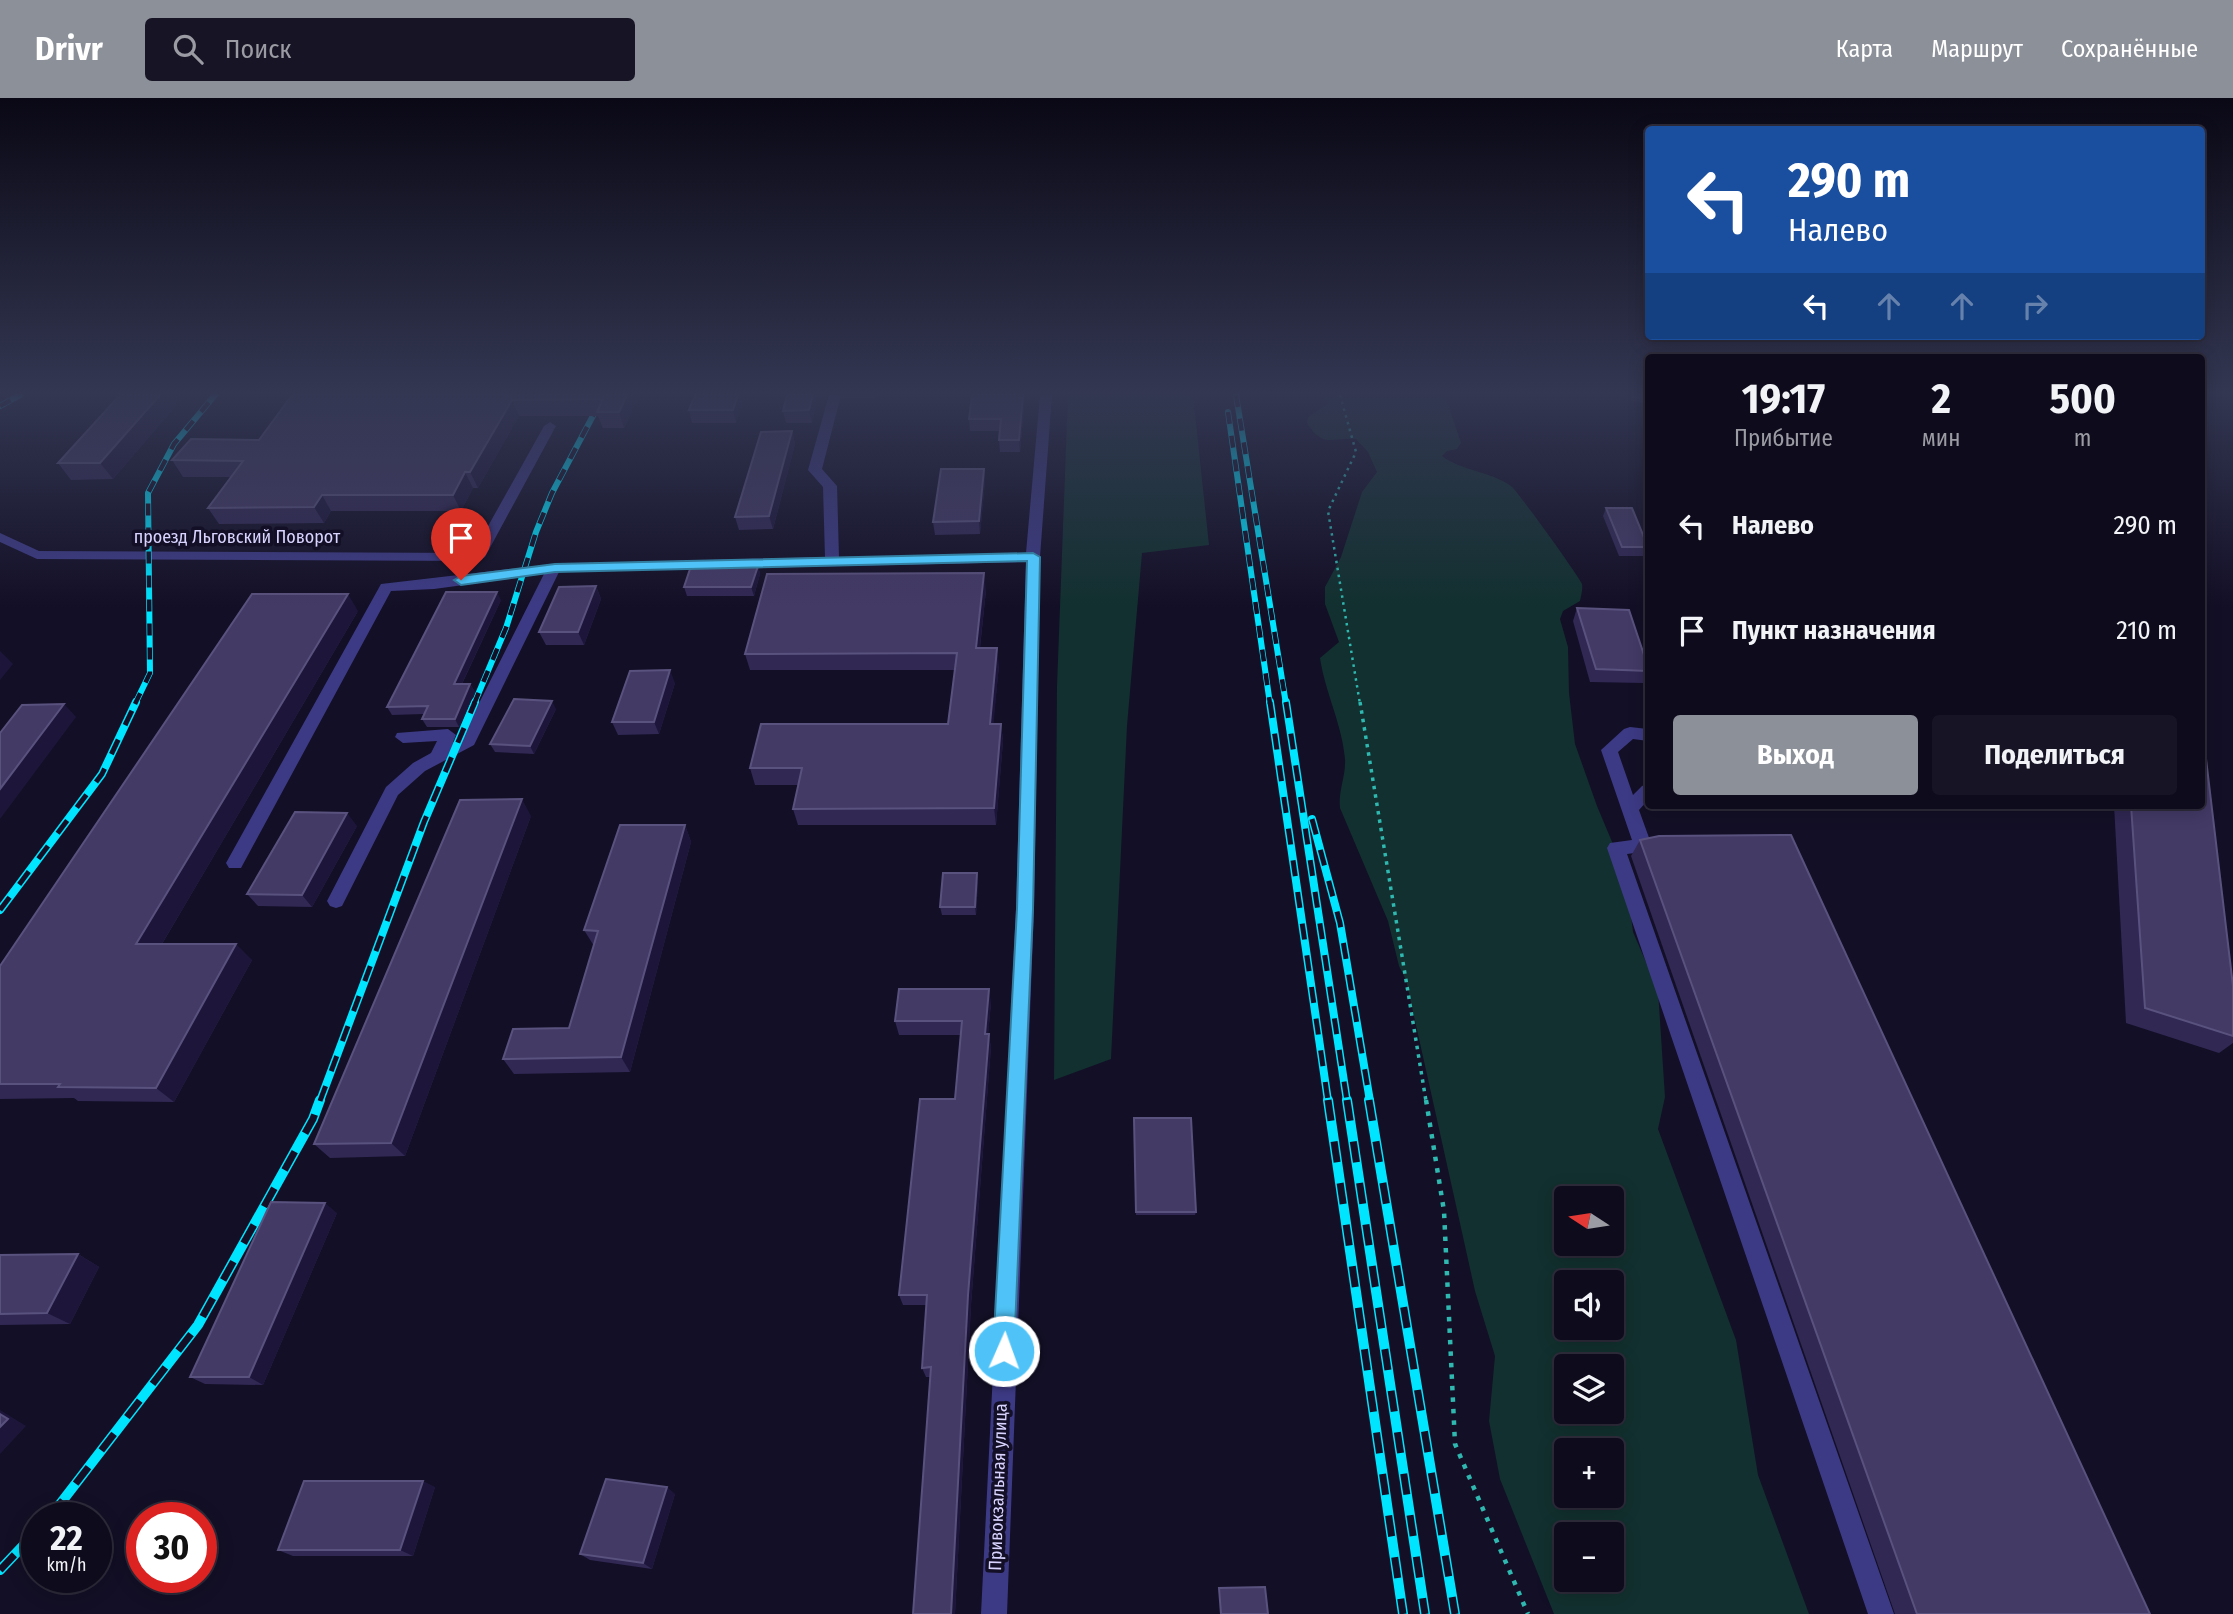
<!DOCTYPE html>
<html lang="ru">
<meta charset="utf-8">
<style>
body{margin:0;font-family:"Fira Sans Condensed",sans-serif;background:#171425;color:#f1f3f6;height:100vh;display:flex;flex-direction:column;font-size:26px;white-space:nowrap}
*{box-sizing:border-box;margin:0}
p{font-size:23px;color:#9b9ba3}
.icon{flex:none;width:38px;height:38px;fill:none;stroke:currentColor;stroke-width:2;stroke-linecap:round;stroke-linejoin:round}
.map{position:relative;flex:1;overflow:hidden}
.drawer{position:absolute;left:1645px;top:256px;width:560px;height:455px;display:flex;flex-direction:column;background:#0e0b1c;border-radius:7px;box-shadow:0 4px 18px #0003,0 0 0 2px #2e2b3b}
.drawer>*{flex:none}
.hud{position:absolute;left:1645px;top:28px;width:560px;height:214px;border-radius:7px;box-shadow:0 4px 18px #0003,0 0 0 2px #2e2b3b;background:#1a4fa0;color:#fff;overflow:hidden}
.needle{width:46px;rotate:282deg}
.controls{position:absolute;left:1554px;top:1088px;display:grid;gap:14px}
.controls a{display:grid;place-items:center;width:70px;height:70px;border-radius:7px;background:#0e0b1c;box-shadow:0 4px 18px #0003,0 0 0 2px #2e2b3b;font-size:35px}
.speed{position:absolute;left:21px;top:1404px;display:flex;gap:14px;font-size:35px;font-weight:700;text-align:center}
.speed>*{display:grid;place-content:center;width:91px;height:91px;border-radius:50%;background:#0e0b1c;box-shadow:0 4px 18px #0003,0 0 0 2px #2e2b3b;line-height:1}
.speed small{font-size:18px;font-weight:400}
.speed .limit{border:10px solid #d22;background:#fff;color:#111}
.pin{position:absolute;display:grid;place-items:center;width:60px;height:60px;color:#fff;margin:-72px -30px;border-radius:50% 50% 50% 0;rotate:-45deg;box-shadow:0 0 7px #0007}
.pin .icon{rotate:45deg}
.me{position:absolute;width:77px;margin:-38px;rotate:2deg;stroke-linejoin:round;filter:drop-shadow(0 0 5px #0008)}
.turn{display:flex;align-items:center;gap:24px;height:147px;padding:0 28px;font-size:32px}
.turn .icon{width:91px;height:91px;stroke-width:2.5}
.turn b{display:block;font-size:49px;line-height:60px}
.lanes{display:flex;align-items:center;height:66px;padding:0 28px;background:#0003;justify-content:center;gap:35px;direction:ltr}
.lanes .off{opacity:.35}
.eta{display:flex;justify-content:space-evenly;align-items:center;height:119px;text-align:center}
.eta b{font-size:42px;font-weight:700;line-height:49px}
.primary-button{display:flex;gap:14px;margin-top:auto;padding:14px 28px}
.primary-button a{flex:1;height:80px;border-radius:7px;background:#8c9099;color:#fff;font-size:28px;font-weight:700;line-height:80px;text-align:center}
.primary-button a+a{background:#171425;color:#f1f3f6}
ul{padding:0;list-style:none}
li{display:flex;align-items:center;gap:21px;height:105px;padding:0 28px}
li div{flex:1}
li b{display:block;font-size:26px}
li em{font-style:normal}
header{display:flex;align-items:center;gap:42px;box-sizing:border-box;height:98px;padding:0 35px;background:#8c9099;color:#fff}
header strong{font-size:33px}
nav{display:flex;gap:38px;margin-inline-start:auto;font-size:24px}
.search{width:490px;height:63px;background:#171425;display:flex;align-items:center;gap:18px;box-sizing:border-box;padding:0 24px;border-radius:7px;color:#9b9ba3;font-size:26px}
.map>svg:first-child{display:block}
.green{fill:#12302f;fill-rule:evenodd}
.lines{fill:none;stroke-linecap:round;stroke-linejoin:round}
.path-far2{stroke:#2fb8b0;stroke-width:2.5;stroke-dasharray:2.5 4.5;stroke-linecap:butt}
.path-far1{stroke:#2fb8b0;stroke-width:3.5;stroke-dasharray:3.5 5;stroke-linecap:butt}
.path{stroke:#2fb8b0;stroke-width:4.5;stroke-dasharray:4.5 7;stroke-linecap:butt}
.minor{fill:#3d3a85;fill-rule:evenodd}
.rail-far2-casing{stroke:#00e5ff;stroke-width:6}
.rail-far1-casing{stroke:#00e5ff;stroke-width:8}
.rail-casing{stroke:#00e5ff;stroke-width:10}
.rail-far2{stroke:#130f26;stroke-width:4.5;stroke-dasharray:12;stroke-linecap:butt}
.rail-far1{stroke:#130f26;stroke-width:5;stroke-dasharray:16;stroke-linecap:butt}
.rail{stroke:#130f26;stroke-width:7;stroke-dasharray:21;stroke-linecap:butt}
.wall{fill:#312854}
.shaded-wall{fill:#1d163a}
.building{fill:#433a66;stroke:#5a527e;stroke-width:2}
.route{fill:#4fc3f7;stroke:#337fa1;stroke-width:2}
.labels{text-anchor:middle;stroke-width:7;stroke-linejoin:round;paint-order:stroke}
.street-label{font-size:18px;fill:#d9d4ff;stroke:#130f26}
</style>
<header>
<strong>Drivr</strong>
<div class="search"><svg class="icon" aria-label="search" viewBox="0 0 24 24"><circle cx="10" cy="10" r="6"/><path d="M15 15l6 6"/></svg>Поиск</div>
<nav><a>Карта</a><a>Маршрут</a><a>Сохранённые</a></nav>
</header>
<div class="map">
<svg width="2233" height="1516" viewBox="0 0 2233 1516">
<rect width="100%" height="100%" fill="#130f26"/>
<g class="green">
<path d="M1068 297H1193L1209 447 1142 455 1127 628 1111 961 1054 982 1057 588Z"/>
<path d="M1319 297H1445L1461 345 1457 351 1447 353 1442 358C1462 373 1490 373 1511 388 1517 392 1580 480 1582 486 1583 491 1581 498 1580 503L1563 513 1560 521 1568 549 1569 595 1575 646 1597 708 1626 777 1633 834 1658 892 1665 999 1658 1031 1736 1242 1758 1377 1809 1516H1554L1500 1381 1489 1323 1495 1258 1475 1193 1406 882 1399 868 1388 823 1340 710C1338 693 1346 678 1345 661 1342 626 1325 594 1320 560L1339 544 1325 506V489L1341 459 1362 394 1377 374 1368 354 1356 341C1331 339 1324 351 1307 325L1308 319 1329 305ZM1566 1101H1612V1146H1566ZM1566 1185H1612V1230H1566ZM1566 1269H1612V1314H1566ZM1566 1353H1612V1398H1566ZM1566 1437H1612V1482H1566Z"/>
</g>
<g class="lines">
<path class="path-far2" d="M1340 297 1356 354 1328 413 1360 606"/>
<path class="path-far1" d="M1360 604 1426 1003"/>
<path class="path" d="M1426 1002 1444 1113 1455 1346 1528 1516"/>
<g class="minor">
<path d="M829 297H841L822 371 837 388 839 459 1026 455 1040 297H1052L1040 459 1034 811 1007 1516H981L1016 811 1026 464 559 474 474 647 425 673 398 697 342 808 336 810 330 808 327 803 386 689 413 665 431 655 437 643 403 645 395 639 397 635 448 631 456 637 453 644 462 639 544 476 434 491 391 493 241 770H229L226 765 381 486 554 466 825 459 823 389 808 372Z"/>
<path d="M550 324 556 328 485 459 478 463 37 461 0 444V435L39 453 473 455 544 328Z"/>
<path d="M1630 629 1648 631V643L1633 641 1618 654 1633 697 1642 688 1648 686V702L1639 712 1652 748 1649 753 1627 756 1894 1516H1868L1607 750 1610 745 1632 742 1601 652 1624 631Z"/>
</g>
<defs>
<g id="rail-far2">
<path d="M1236 297 1286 606"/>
<path d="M0 308 20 297"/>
<path d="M1228 314 1270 606"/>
<path d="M135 606 150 575 148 395 174 346 215 297"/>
<path d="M474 606 506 530 536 434 552 395 604 297"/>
</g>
<g id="rail-far1">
<path d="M1270 604 1328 1003"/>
<path d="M1286 604 1347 1003"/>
<path d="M1312 721 1340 825 1370 1003"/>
<path d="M0 812 102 676 136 604"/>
<path d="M320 1003 424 724 475 604"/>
</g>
<g id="rail">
<path d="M1328 1002 1403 1516"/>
<path d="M1347 1002 1425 1516"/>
<path d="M1369 1002 1455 1516"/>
<path d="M50 1419 198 1227 313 1021 320 1002"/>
<path d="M0 1472 37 1433"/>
</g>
</defs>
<use href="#rail-far2" class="rail-far2-casing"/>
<use href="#rail-far1" class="rail-far1-casing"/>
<use href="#rail" class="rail-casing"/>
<use href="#rail-far2" class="rail-far2"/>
<use href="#rail-far1" class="rail-far1"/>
<use href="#rail" class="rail"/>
</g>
<g class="wall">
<path d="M120 297H185L113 381 71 382 58 365Z"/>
<path d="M292 297H639L624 330H603L598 318H519L478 390H473L461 413H331L324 425 219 426 208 410 231 379H183L172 362 259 342Z"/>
<path d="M695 297H746L736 325H692L689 312Z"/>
<path d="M787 297H827L826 300 818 299 812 325H786L783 313Z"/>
<path d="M842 297H876L875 300H843Z"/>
<path d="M972 297H1025L1020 354H1000L999 342V333H970L969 321Z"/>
<path d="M1631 297H1648V306L1631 303Z"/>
<path d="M792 333 795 346 773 431 739 432 735 419Z"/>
<path d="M984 371 985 383 980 436 935 437 933 424Z"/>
<path d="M1606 410 1648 449 1645 458H1619L1603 418Z"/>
<path d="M758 468 760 476 754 498H687L684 489Z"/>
<path d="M596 488 601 501 584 547H546L539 534Z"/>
<path d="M986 492 980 550 999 567 993 626H1001L1003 643 996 727H798L793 711 799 687H755L750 670 948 626 955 572H750L745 556Z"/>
<path d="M501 502 462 586H470L475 594 459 629H427L422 621 424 616 392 617 387 609Z"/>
<path d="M1577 510 1648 569V575L1644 585 1590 584 1573 523Z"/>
<path d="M358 513 162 846 252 862 174 1004 78 1003 74 1000 0 1001V868Z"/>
<path d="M675 585 659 636 618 637 612 624Z"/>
<path d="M556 611 534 656 495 654 490 646Z"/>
<path d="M2114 707H2202L2233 888V945L2219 955 2126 925Z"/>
<path d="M531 718 405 1058 330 1060 314 1046Z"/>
<path d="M685 727 691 744 630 974 514 976 503 961 569 930 594 848 584 832Z"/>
<path d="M357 728 312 809 258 808 247 796Z"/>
<path d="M1640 742 2150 1516H1895L1631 758Z"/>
<path d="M978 783 976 817H942L940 809Z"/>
<path d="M991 905 988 936 991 949 971 1207 955 1516H913L931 1279H926L922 1270 926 1207H903L899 1197 955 1001 961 937H899L895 923Z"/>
<path d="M1134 1020 1196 1114 1195 1117H1136Z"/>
<path d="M337 1115 263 1287 205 1286 190 1279Z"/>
<path d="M78 1156 99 1169 70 1226 0 1227V1157Z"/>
<path d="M435 1389 413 1458H293L278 1452Z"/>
<path d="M675 1396 652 1471 590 1462 580 1456Z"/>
</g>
<g class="shaded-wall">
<path d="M160 297H185L113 381 100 365Z"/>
<path d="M627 297H639L624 330 619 314Z"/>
<path d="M738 297H746L736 325 733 312Z"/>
<path d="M813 297H818V299L812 325 809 312Z"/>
<path d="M1023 297H1025L1020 354 1019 342Z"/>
<path d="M512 302 519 318 478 390 470 374Z"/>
<path d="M792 333 795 346 773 431 769 418Z"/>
<path d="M984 371 985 383 980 436 979 423Z"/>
<path d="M465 374 473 390 461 413 453 397Z"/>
<path d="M322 397 331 413 324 425 314 409Z"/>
<path d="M758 468 760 476 754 498 751 489Z"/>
<path d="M984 475 986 492 978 567 976 550Z"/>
<path d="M596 488 601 501 584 547 578 534Z"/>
<path d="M497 494 501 502 458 594 454 586Z"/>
<path d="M348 496 358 513 153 861 136 846Z"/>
<path d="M997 550 999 567 992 643 990 626Z"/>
<path d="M0 553 13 566 0 582Z"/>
<path d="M670 572 675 585 659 636 654 624Z"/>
<path d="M470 586 475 594 459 629 455 621Z"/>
<path d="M552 603 556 611 534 656 530 648Z"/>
<path d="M64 606 76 619 0 721V691Z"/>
<path d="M1001 626 1003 643 996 727 994 710Z"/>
<path d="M522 701 531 718 405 1058 391 1045Z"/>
<path d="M347 715 357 728 312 809 302 797Z"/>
<path d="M685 727 691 744 630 974 621 959Z"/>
<path d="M977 775 978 783 976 817 975 809Z"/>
<path d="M236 846 252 862 174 1004 156 990Z"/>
<path d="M989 891 991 905 987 949 985 936Z"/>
<path d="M989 936 991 949 971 1207 955 1516H951L968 1197Z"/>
<path d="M325 1105 337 1115 263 1287 249 1279Z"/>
<path d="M78 1156 99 1169 70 1226 47 1215Z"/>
<path d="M0 1312 26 1328 0 1356Z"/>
<path d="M423 1383 435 1389 413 1458 400 1452Z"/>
<path d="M667 1389 675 1396 652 1471 643 1465Z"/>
</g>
<g class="building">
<path d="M120 297H160L100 365H58Z"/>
<path d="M292 297H627L619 314H597L603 301 512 302 470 374H465L453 397H322L314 409 208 410 243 363 172 362 191 341 259 342Z"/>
<path d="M695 297H738L733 312H689Z"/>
<path d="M787 297H813L809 312 783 313Z"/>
<path d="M972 297H1023L1019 342H999L1001 321H969Z"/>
<path d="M1633 297H1648V301L1633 299Z"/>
<path d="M792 333 769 418 735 419 761 334Z"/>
<path d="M941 371H984L979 423 933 424Z"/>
<path d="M1606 410H1632L1648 449H1622Z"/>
<path d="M691 468H758L751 489H684Z"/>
<path d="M984 475 976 550H997L990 626H1001L994 710 793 711 802 670H750L761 626H948L957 555 745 556 767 476Z"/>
<path d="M596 488 578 534H539L559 489Z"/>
<path d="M446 494H497L454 586H470L455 621H422L428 608 387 609Z"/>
<path d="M252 496H348L136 846H236L156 990 58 989 60 986H0V868Z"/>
<path d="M1577 510 1629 512 1648 569V573L1596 571Z"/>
<path d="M670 572 654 624H612L630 573Z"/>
<path d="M514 601 552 603 530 648 490 646Z"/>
<path d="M64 606 0 691V635L22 607Z"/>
<path d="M2202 627 2233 888V938L2145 910 2131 707H2202Z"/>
<path d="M522 701 391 1045 314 1046 460 702Z"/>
<path d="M295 714 347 715 302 797 247 796Z"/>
<path d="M620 727H685L621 959 503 961 513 931 569 930 598 833 584 832Z"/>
<path d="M1791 737 2150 1516H1917L1640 742 1659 738Z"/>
<path d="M943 775H977L975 809H940Z"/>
<path d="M899 891H989L985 936H989L968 1197 951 1516H913L931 1269 922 1270 927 1197H899L920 1001H955L962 923H895Z"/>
<path d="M1134 1020H1191L1196 1114H1136Z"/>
<path d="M271 1104 325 1105 249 1279H190Z"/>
<path d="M78 1156 47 1215 0 1216V1157Z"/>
<path d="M0 1316 8 1321 0 1329Z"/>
<path d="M606 1381 667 1389 643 1465 580 1456Z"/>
<path d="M304 1383H423L400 1452H278Z"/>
<path d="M1265 1489 1268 1516H1221L1219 1490Z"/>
</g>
<linearGradient id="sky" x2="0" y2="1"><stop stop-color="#0a0815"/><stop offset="0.58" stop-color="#333752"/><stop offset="1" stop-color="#333752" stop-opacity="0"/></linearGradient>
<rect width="2233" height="509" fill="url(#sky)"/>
<path class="route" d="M1033 455 1040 459 1033 811 1014 1253 1011 1260 1004 1263 996 1260 993 1253 1017 811 1027 463 555 474 461 487 454 482 461 478 555 466Z"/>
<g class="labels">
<g class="street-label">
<text x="237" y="445">проезд Льговский Поворот</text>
<text transform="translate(998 1389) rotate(-88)" y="6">Привокзальная улица</text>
</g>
</g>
</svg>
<div class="controls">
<a><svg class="needle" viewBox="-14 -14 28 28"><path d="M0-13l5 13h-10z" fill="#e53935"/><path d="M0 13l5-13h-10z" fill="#9b9ba3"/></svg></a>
<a><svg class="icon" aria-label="sound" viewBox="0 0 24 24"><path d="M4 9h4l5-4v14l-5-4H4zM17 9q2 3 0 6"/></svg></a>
<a><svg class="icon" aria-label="layers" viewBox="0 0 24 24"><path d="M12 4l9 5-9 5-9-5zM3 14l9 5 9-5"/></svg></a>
<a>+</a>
<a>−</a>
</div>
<div class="speed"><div>22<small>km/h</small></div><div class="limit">30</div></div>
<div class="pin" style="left:461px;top:482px;background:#d93025"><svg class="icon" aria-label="arrive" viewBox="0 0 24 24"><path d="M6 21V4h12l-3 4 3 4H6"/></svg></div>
<svg class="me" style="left:1004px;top:1253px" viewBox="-20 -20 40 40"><circle r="17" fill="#4fc3f7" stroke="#fff" stroke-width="3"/><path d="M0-11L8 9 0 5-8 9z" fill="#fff"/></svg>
<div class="hud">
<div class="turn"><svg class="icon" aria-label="left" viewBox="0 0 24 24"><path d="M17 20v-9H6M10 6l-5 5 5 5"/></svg><div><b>290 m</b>Налево</div></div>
<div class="lanes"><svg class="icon" aria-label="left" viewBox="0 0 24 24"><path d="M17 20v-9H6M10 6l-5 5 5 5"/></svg><svg class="icon off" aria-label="ahead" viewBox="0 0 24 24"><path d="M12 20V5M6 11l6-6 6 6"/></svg><svg class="icon off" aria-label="ahead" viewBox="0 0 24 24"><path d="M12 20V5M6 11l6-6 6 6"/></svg><svg class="icon off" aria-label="right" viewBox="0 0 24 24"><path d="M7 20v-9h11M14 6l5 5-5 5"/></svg></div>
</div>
<section class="drawer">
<div class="eta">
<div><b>19:17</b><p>Прибытие</p></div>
<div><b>2</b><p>мин</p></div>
<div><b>500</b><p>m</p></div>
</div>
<ul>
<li><svg class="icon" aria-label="left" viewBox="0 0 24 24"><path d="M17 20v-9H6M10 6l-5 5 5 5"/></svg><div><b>Налево</b></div><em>290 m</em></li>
<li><svg class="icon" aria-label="arrive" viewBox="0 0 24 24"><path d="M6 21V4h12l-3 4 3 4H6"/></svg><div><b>Пункт назначения</b></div><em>210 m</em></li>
</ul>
<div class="primary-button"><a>Выход</a><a>Поделиться</a></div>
</section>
</div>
